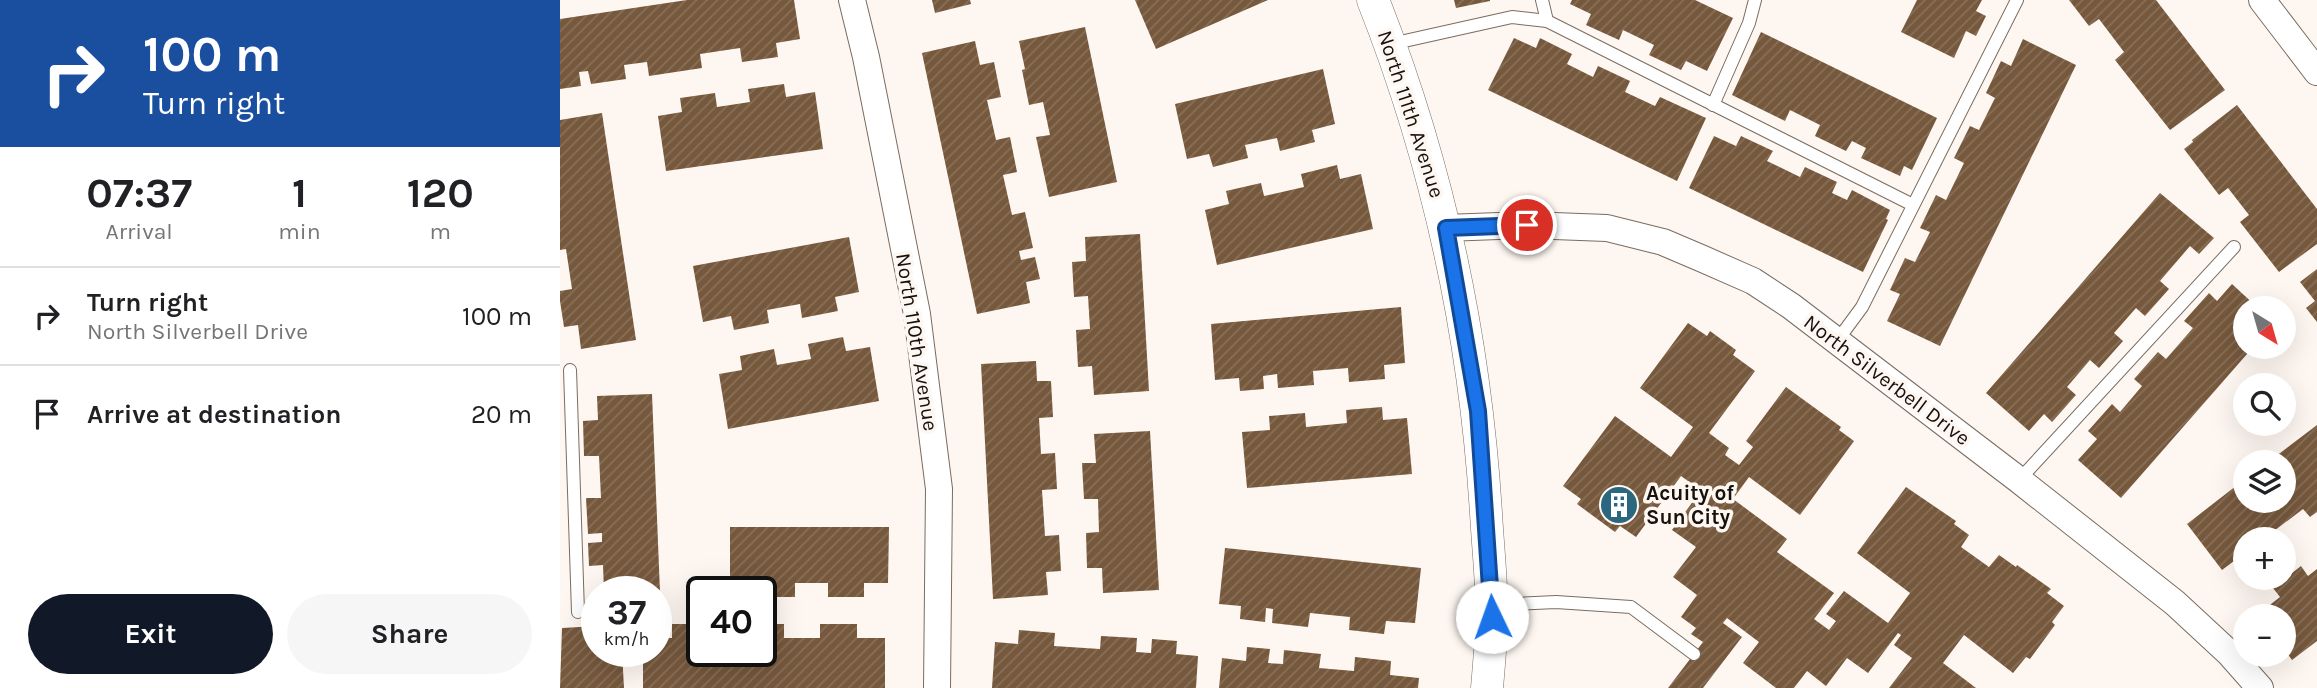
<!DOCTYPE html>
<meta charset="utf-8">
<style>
body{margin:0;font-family:Karla,sans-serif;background:#f6f6f6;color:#202124;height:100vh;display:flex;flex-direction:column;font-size:26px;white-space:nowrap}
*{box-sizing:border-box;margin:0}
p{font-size:23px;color:#757577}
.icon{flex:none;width:38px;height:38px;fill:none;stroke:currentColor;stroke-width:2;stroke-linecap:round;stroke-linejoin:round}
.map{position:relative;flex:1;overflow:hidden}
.details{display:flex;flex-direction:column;background:#fff;width:560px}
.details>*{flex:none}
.guide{background:#1a4fa0;color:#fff;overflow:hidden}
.needle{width:46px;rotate:143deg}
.tools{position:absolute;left:1673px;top:296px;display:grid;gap:14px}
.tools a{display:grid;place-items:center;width:63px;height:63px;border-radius:50%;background:#fff;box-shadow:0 7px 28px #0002;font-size:35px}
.speed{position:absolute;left:21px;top:576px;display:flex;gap:14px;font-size:35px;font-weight:700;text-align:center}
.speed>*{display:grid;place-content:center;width:91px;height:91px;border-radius:50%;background:#fff;box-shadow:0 7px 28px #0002;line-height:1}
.speed small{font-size:18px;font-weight:400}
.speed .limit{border:4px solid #111;border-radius:10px;background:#fff;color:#111}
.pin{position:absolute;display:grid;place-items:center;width:60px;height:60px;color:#fff;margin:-30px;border:4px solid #fff;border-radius:50%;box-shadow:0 2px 7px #0007}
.me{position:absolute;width:77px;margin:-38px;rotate:357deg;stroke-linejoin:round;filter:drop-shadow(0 0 5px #0008)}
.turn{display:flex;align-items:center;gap:24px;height:147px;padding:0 28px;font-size:32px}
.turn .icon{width:91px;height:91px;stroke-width:2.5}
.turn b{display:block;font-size:49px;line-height:60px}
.eta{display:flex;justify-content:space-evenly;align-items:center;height:119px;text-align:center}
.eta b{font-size:42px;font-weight:700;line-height:49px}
.cta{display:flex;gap:14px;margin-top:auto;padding:14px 28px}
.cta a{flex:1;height:80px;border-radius:42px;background:#111827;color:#fff;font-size:28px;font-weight:700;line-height:80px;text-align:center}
.cta a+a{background:#f6f6f6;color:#202124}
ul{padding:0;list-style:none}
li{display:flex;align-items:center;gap:21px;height:98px;padding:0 28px;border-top:2px solid #e0e0e0}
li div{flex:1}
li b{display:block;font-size:26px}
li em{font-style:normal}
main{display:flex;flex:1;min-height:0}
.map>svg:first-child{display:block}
.building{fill:url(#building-hatch)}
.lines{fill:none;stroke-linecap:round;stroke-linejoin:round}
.service-casing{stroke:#7a6c60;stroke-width:14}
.minor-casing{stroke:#7a6c60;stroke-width:28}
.tertiary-casing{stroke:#7a6c60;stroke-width:33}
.service{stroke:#fff;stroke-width:12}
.minor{stroke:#fff;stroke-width:26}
.tertiary{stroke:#fff;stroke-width:32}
.route-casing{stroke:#114b97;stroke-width:18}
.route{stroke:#1a73e8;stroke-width:12}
.labels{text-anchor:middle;stroke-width:7;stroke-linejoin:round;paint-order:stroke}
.street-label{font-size:21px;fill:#16110c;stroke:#fef7f1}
.poi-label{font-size:21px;font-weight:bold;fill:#16110c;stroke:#fef7f1;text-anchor:start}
</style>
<main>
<section class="details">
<div class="guide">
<div class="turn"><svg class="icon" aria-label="right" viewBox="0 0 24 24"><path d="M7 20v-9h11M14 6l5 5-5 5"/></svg><div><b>100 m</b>Turn right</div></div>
</div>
<div class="eta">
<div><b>07:37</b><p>Arrival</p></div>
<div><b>1</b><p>min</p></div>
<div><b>120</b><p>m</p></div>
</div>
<ul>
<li><svg class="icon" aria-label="right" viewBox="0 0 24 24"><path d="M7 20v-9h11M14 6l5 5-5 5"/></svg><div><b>Turn right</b><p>North Silverbell Drive</p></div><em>100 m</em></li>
<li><svg class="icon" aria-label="arrive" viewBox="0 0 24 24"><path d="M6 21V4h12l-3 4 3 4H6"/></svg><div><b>Arrive at destination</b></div><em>20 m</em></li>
</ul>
<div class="cta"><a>Exit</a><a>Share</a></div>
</section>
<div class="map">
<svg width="1757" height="688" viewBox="0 0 1757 688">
<defs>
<pattern id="building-hatch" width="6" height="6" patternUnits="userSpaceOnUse" patternTransform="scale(1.75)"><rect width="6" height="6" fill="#76583c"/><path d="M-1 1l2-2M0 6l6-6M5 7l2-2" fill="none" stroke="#87705a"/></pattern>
</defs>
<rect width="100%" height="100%" fill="#fef7f1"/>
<g class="building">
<path d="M127 0H234L240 39 216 43 218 57 182 62 180 48 140 54 142 68 89 76 87 62 64 65 66 79 31 84 28 71 19 72 21 86 0 89V19Z"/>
<path d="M372 0H410L411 4 375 13Z"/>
<path d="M575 0H708L596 49Z"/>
<path d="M894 0H930V1L896 8Z"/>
<path d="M1012 0H1135L1173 18 1147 71 1126 61 1121 70 1089 55 1094 45 1063 30 1059 40 1026 25 1031 14 1010 4Z"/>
<path d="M1357 0H1422L1416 11 1426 16 1416 36 1406 31 1394 58 1341 32Z"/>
<path d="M1509 0H1596L1665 90 1610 130 1555 60 1564 52 1539 19 1529 26Z"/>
<path d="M525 27 557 182 489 197 476 137 490 135 483 102 469 105 462 70 465 69 459 41Z"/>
<path d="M1201 32 1377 118 1352 170 1344 166 1340 176 1301 158 1306 148 1292 141 1286 151 1255 136 1260 125 1230 110 1225 121 1172 95Z"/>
<path d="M954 38 976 48 980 38 1012 54 1007 64 1033 77 1038 66 1070 81 1065 92 1095 106 1100 97 1146 118 1117 181 928 90Z"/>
<path d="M1463 39 1516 65 1380 346 1327 321 1340 294 1330 290 1345 258 1355 262 1370 232 1360 228 1376 195 1386 200 1404 163 1394 158 1410 126 1419 130 1435 98 1426 93 1441 61 1451 66Z"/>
<path d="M415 41 420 65 434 62 441 97 427 100 436 140 450 137 457 172 443 175 452 215 465 212 473 248 459 251 461 260 475 257 480 279 466 282 470 303 417 314 362 53Z"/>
<path d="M763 69 775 124 752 130 755 142 720 151 717 138 685 145 688 158 653 167 649 154 627 159 615 104Z"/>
<path d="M224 84 226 97 255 92 263 149 106 171 98 116 122 112 120 98 155 93 157 107 190 102 188 89Z"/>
<path d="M1677 105 1757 209V244L1719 272 1680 222 1689 215 1668 188 1659 195 1624 149 1633 142 1632 140Z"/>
<path d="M42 113 76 340 21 349 18 325 4 327 0 301V291L12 289 6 249 0 250V120Z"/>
<path d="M1154 136 1176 146 1181 136 1213 151 1207 161 1240 177 1245 167 1277 182 1272 193 1287 200 1292 190 1330 210 1326 219 1328 220 1303 272 1129 188Z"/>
<path d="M777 165 780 179 801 174 813 229 657 265 645 210 669 204 666 191 701 183 704 196 744 187 741 174Z"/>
<path d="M1600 193 1654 238 1639 254 1630 246 1600 281 1609 289 1585 316 1576 308 1554 333 1563 341 1539 368 1530 360 1507 387 1516 395 1492 422 1484 414 1469 431 1426 393Z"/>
<path d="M580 234 589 391 534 395 532 366 518 367 516 330 530 329 528 296 514 297 512 262 526 261 525 237Z"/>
<path d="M289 237 299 292 275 297 278 311 242 318 240 304 207 310 209 323 174 330 171 316 143 322 133 266Z"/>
<path d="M1757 269V322L1746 308 1755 301 1740 282Z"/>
<path d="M1672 284 1698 308H1685V346H1694L1561 498 1518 460 1537 439 1528 431 1552 404 1560 412 1582 386 1574 379 1598 352 1606 359 1633 328 1624 321 1649 293 1657 301Z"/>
<path d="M841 307 845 363 824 365 825 379 789 382 788 368 753 371 754 385 718 388 717 374 703 376 704 389 680 391 679 378 655 380 651 324Z"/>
<path d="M1128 323 1147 336 1150 331 1176 350 1173 355 1195 371 1149 433 1169 448 1165 455 1179 465 1193 447 1186 441 1226 387 1281 427 1279 430 1294 441 1240 515 1189 477 1173 499 1227 539 1217 552 1274 593 1254 619 1269 630 1276 621 1266 614 1284 591 1328 623 1350 593 1297 553 1346 487 1396 521 1394 524 1409 535 1401 547 1429 567 1439 555 1456 567 1457 565 1491 589 1487 593 1504 606 1492 622 1495 625 1470 659 1466 657 1453 673 1404 635 1383 663 1416 688H1329L1352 658 1334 645 1341 635 1338 633 1308 673 1287 658 1266 686 1247 671 1234 688H1216L1183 663 1199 642 1167 618 1163 623 1182 637 1143 688H1108L1143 642 1131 634 1136 628 1121 617 1137 595 1113 577 1136 547 1112 530 1134 500 1143 506 1154 492 1146 486 1142 491 1121 476 1076 537 1060 526 1055 532 1017 504 1021 499 1003 486 1055 416 1111 457 1133 427 1080 388Z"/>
<path d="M283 337 286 351 310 347 319 401 168 429 159 374 182 370 180 356 214 349 217 365 251 359 248 344Z"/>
<path d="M476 361 477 381H491L493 417 479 418 481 454 495 453 497 489 482 490 485 536 499 535 501 571 486 572 488 595 433 599 421 364Z"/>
<path d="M92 394 100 592H44L43 565 29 566 28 543 42 542V533L28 534 26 498H41L39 456H24L23 421 38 420 37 396Z"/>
<path d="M822 407 823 420 847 418 852 474 687 488 682 432 710 430 709 416 745 413 746 427 787 423 786 410Z"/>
<path d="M1757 425V512L1750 517 1743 509 1710 534 1714 539H1685V559L1682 555 1662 570 1627 524 1685 479V500H1724V462H1708Z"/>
<path d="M590 431 599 590 543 593 542 568H527L526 533 539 532 538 499H524L522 463H536L534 434Z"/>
<path d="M170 527H329L328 583H304V597H268V583H235V597H201L198 583H170Z"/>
<path d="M665 548 861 568 855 623 826 621 824 634 789 630 790 617 750 613 748 627 712 623 713 609 706 608 705 622 680 619 681 606 659 604Z"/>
<path d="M1741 566 1748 576 1757 569V641L1732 660 1724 649V616L1697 615 1720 597 1713 588Z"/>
<path d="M112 624H142V651H201V624H224V638H260V624H297V638H325V688H83V651H96V638H112Z"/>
<path d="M37 626V651H62L64 688H0L2 628Z"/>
<path d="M459 630 495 633 494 646 540 649 541 636 577 638 576 652 591 653 592 639 617 641 616 654 638 656 636 688H432L435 642 458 644Z"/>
<path d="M687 647 710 649 708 663 723 664 724 650 761 654 759 668 794 671 795 657 831 661 830 675 859 678 858 688H659L662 658 686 661Z"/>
</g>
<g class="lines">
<defs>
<g id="service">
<path d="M982 0 987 21"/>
<path d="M831 44 952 17 987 21 1353 205"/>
<path d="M1153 105 1189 23 1195 0"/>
<path d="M1277 341 1302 307 1457 0"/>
<path d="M10 370 18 612"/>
<path d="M1459 480 1674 247"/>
<path d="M931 605 996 602 1071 607 1134 654"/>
</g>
<g id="minor">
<path d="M292 0 306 57 357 314 379 489 377 688"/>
<path d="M1702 0 1757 72"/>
<path d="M885 228 967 225 1047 228 1103 242 1143 259 1193 281 1231 306 1459 480 1615 603 1669 653 1700 688"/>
</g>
<path id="tertiary" d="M813 0C878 164 915 337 926 513 928 548 932 584 932 619 931 642 929 665 927 688"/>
</defs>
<use href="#service" class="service-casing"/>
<use href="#minor" class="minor-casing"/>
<use href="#tertiary" class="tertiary-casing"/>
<use href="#service" class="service"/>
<use href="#minor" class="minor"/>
<use href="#tertiary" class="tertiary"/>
</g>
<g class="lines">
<defs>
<path id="route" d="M932 617 918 411 886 228 967 225"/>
</defs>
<use href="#route" class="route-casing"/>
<use href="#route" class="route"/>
</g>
<defs>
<symbol id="building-disc" viewBox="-11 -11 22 22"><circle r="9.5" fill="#2b677f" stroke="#fef7f1"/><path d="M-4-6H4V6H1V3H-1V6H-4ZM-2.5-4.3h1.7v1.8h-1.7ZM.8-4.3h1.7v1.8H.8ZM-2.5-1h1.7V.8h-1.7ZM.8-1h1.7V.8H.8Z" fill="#fff"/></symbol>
</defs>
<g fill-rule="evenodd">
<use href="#building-disc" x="1037" y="483" width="44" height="44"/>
</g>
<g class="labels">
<g class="street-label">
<text transform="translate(851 114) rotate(72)" y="7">North 111th Avenue</text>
<text transform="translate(357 342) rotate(81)" y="7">North 110th Avenue</text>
<text transform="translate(1327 380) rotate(37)" y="7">North Silverbell Drive</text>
</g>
<g class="poi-label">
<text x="1086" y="500">Acuity of<tspan x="1086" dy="24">Sun City</tspan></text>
</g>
</g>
</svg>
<div class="tools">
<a><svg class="needle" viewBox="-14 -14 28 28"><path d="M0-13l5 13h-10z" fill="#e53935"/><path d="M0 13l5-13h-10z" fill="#757577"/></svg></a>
<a><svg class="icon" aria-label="search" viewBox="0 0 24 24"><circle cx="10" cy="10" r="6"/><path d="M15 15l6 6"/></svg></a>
<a><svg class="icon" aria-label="layers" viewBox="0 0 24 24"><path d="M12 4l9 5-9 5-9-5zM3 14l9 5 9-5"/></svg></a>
<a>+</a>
<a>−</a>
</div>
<div class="speed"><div>37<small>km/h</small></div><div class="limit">40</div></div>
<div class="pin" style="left:967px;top:225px;background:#d93025"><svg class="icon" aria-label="arrive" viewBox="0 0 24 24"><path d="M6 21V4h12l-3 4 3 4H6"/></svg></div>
<svg class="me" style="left:932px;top:617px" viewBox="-20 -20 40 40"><circle r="19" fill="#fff"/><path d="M0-13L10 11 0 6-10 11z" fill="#1a73e8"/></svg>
</div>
</main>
